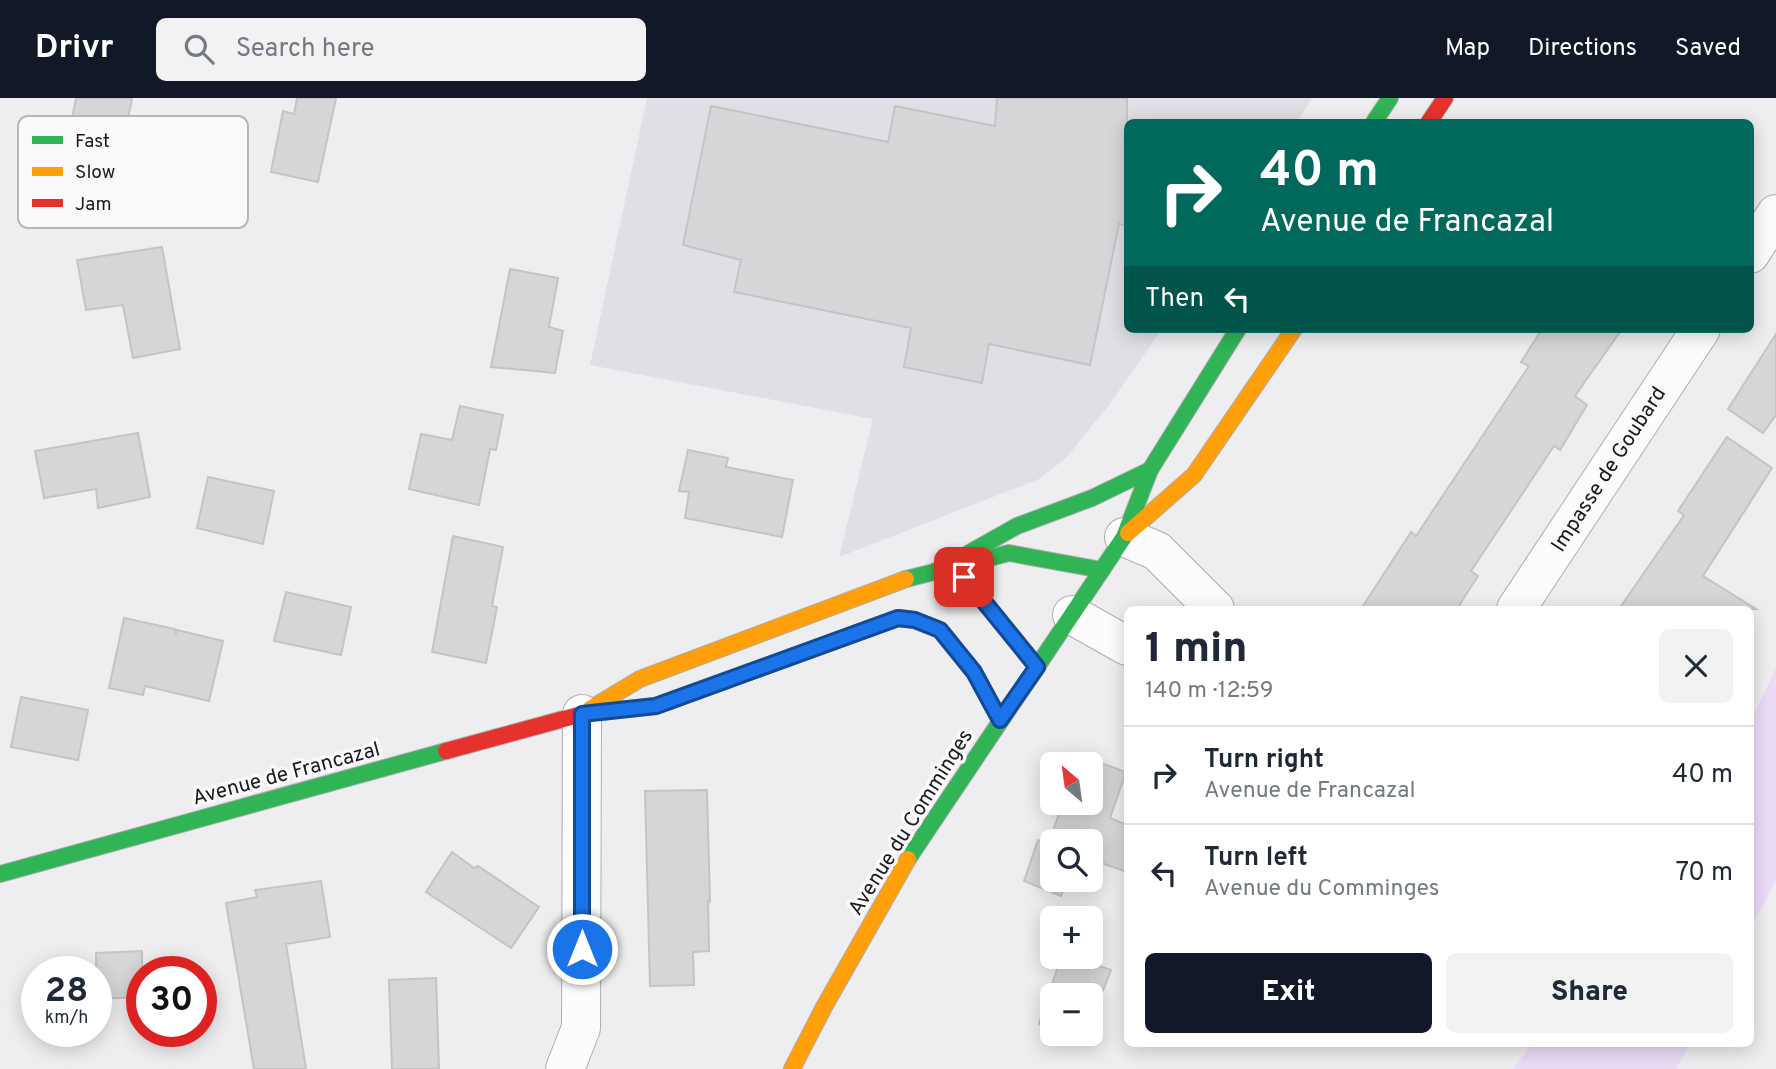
<!DOCTYPE html>
<meta charset="utf-8">
<style>
body{margin:0;font-family:Overpass,sans-serif;background:#f2f2f3;color:#1f2937;height:100vh;display:flex;flex-direction:column;font-size:26px;white-space:nowrap}
*{box-sizing:border-box;margin:0}
p{font-size:23px;color:#747a83}
.icon{flex:none;width:38px;height:38px;fill:none;stroke:currentColor;stroke-width:2;stroke-linecap:round;stroke-linejoin:round}
.map{position:relative;flex:1;overflow:hidden}
.drawer{position:absolute;left:1124px;top:508px;width:630px;height:441px;display:flex;flex-direction:column;background:#fff;border-radius:10px;box-shadow:0 4px 18px #0003}
.drawer>*{flex:none}
.hud{position:absolute;left:1124px;top:21px;width:630px;height:214px;border-radius:10px;box-shadow:0 4px 18px #0003;background:#00695c;color:#fff;overflow:hidden}
.needle{width:46px;rotate:331deg}
.tools{position:absolute;left:1040px;top:654px;display:grid;gap:14px}
.tools a{display:grid;place-items:center;width:63px;height:63px;border-radius:10px;background:#fff;box-shadow:0 4px 18px #0003;font-size:35px}
.speed{position:absolute;left:21px;top:858px;display:flex;gap:14px;font-size:35px;font-weight:700;text-align:center}
.speed>*{display:grid;place-content:center;width:91px;height:91px;border-radius:50%;background:#fff;box-shadow:0 4px 18px #0003;line-height:1}
.speed small{font-size:18px;font-weight:400}
.speed .limit{border:10px solid #d22;background:#fff;color:#111}
.pin{position:absolute;display:grid;place-items:center;width:60px;height:60px;color:#fff;margin:-30px;border-radius:14px;box-shadow:0 4px 10px #0006}
.me{position:absolute;width:77px;margin:-38px;rotate:0deg;stroke-linejoin:round;filter:drop-shadow(0 0 5px #0008)}
.turn{display:flex;align-items:center;gap:24px;height:147px;padding:0 21px;font-size:32px}
.turn .icon{width:91px;height:91px;stroke-width:2.5}
.turn b{display:block;font-size:49px;line-height:60px}
.then{display:flex;align-items:center;height:66px;padding:0 21px;background:#0003;gap:14px;font-size:26px}
.round{display:grid;place-items:center;flex:none;width:74px;height:74px;border-radius:10px;background:#f2f2f3}
.overview{display:flex;align-items:center;justify-content:space-between;height:119px;padding:0 21px}
h1{font-size:42px;font-weight:800;line-height:52px}
.action{display:flex;gap:14px;margin-top:auto;padding:14px 21px}
.action a{flex:1;height:80px;border-radius:10px;background:#111827;color:#fff;font-size:28px;font-weight:800;line-height:80px;text-align:center}
.action a+a{background:#f2f2f3;color:#1f2937}
ul{padding:0;list-style:none}
li{display:flex;align-items:center;gap:21px;height:98px;padding:0 21px;border-top:2px solid #e0e1e3}
li div{flex:1}
li b{display:block;font-size:26px}
li em{font-style:normal}
header{display:flex;align-items:center;gap:42px;box-sizing:border-box;height:98px;padding:0 35px;background:#111827;color:#fff}
header strong{font-size:33px}
nav{display:flex;gap:38px;margin-inline-start:auto;font-size:24px}
.search{width:490px;height:63px;background:#f2f2f3;display:flex;align-items:center;gap:18px;box-sizing:border-box;padding:0 24px;border-radius:10px;color:#747a83;font-size:26px}
.map>svg:first-child{display:block}
.built{fill:#e2dee5}
.green{fill:#eadbf6}
.building{fill:#d6d5d7;stroke:#c5c4c5;stroke-width:2}
.lines{fill:none;stroke-linecap:round;stroke-linejoin:round}
.street-casing{stroke:#afaeb0;stroke-width:40}
.fast-casing{stroke:#afaeb0;stroke-width:18}
.slow-casing{stroke:#afaeb0;stroke-width:18}
.jam-casing{stroke:#afaeb0;stroke-width:18}
.street{stroke:#fcfcfd;stroke-width:38}
.fast{stroke:#30b455;stroke-width:16}
.slow{stroke:#ff9f0a;stroke-width:16}
.jam{stroke:#e5322d;stroke-width:16}
.route-casing{stroke:#114b97;stroke-width:18}
.route{stroke:#1a73e8;stroke-width:12}
.labels{text-anchor:middle;stroke-width:7;stroke-linejoin:round;paint-order:stroke}
.street-label{font-size:21px;fill:#1a191b;stroke:#fcf9fd}
.key{fill:#fcf9fd;stroke:#b8b6b9;stroke-width:2}
.key-label{font-size:19px;fill:#1a191b}
</style>
<header>
<strong>Drivr</strong>
<div class="search"><svg class="icon" aria-label="search" viewBox="0 0 24 24"><circle cx="10" cy="10" r="6"/><path d="M15 15l6 6"/></svg>Search here</div>
<nav><a>Map</a><a>Directions</a><a>Saved</a></nav>
</header>
<div class="map">
<svg width="1776" height="971" viewBox="0 0 1776 971">
<rect width="100%" height="100%" fill="#eeedef"/>
<path class="built" d="M647 0H1312L1297 24H1127V231H1162L1109 307 1066 360 1039 381 839 459 873 321 590 267Z"/>
<g class="green">
<path d="M1776 570V781L1750 832V625Z"/>
<path d="M1532 945H1690L1676 971H1513Z"/>
</g>
<g class="building">
<path d="M76 0H132L121 58 67 48Z"/>
<path d="M297 0H336L318 84 271 74 283 13 294 16Z"/>
<path d="M997 0H1127V128L1119 126 1090 267 989 246 982 285 904 269 911 230 734 194 741 162 683 147 711 8 888 44 895 8 995 28Z"/>
<path d="M162 149 180 251 133 260 123 207 86 212 77 162Z"/>
<path d="M510 171 558 180 549 229 563 233 555 275 491 269Z"/>
<path d="M1542 231H1622L1575 298 1587 307 1560 352 1554 348 1471 473 1478 478 1467 495 1457 511H1361L1411 434 1416 438 1529 268 1521 264Z"/>
<path d="M1776 236V317L1763 335 1728 311Z"/>
<path d="M460 308 503 317 496 352 490 351 479 407 409 391 421 336 452 342Z"/>
<path d="M138 335 150 399 98 410 96 391 44 400 35 353Z"/>
<path d="M1727 339 1772 370 1703 478 1756 511H1619L1684 417 1678 413Z"/>
<path d="M688 352 728 360 726 369 793 382 782 439 685 420 689 394 679 393Z"/>
<path d="M208 379 274 393 263 446 197 430Z"/>
<path d="M453 438 503 449 492 508 497 509 486 565 432 554Z"/>
<path d="M286 494 351 509 341 557 274 543Z"/>
<path d="M124 520 175 531 176 535 177 532 223 543 209 603 145 588 143 597 109 590Z"/>
<path d="M21 599 88 612 78 662 11 649Z"/>
<path d="M1079 657 1126 674 1110 720 1127 727V774L1090 761V744H1052V782H1067L1061 798 1024 783 1038 742 1048 746 1063 705H1090V667H1076Z"/>
<path d="M707 692 710 804 708 803 709 853 693 854 694 887 650 888 645 693Z"/>
<path d="M452 754 474 770 478 768 539 809 511 850 426 794Z"/>
<path d="M321 783 330 839 286 846 306 971H254L226 805 257 799 255 792Z"/>
<path d="M142 853V899L96 901V855Z"/>
<path d="M1061 859H1075L1111 872 1090 926V898H1052V930L1039 926Z"/>
<path d="M436 880 439 971H392L389 882Z"/>
</g>
<g class="lines">
<defs>
<g id="street">
<path d="M1750 156 1776 116"/>
<path d="M1124 439 1157 453 1215 511"/>
<path d="M1516 511 1701 231"/>
<path d="M1072 517 1127 548"/>
<path d="M565 971 581 930 582 616"/>
</g>
<g id="fast">
<path d="M1374 24 1390 0"/>
<path d="M969 455 1017 428 1092 400 1150 372"/>
<path d="M936 473 964 479 1037 569"/>
<path d="M906 481 1009 455 1102 472"/>
<path d="M908 761 1124 439 1150 372 1238 231"/>
<path d="M0 776 446 653"/>
</g>
<g id="slow">
<path d="M1128 435 1194 377 1294 231"/>
<path d="M749 574 898 520 914 522 940 532 974 574 1000 622"/>
<path d="M590 611 640 581 906 481"/>
<path d="M792 971 824 909 908 761"/>
</g>
<g id="jam">
<path d="M1429 24 1445 0"/>
<path d="M446 653 582 616 655 608 749 574"/>
</g>
</defs>
<use href="#street" class="street-casing"/>
<use href="#fast" class="fast-casing"/>
<use href="#slow" class="slow-casing"/>
<use href="#jam" class="jam-casing"/>
<use href="#street" class="street"/>
<use href="#fast" class="fast"/>
<use href="#slow" class="slow"/>
<use href="#jam" class="jam"/>
</g>
<g class="lines">
<defs>
<path id="route" d="M582 851V616L656 608 898 520 915 522 940 532 974 574 1000 622 1037 569 964 479"/>
</defs>
<use href="#route" class="route-casing"/>
<use href="#route" class="route"/>
</g>
<g class="labels">
<g class="street-label">
<text transform="translate(1608 371) rotate(-57)" y="7">Impasse de Goubard</text>
<text transform="translate(286 675) rotate(-15)" y="7">Avenue de Francazal</text>
<text transform="translate(910 724) rotate(-58)" y="7">Avenue du Comminges</text>
</g>
</g>
<rect x="18" y="18" width="230" height="112" rx="10" class="key"/>
<rect x="32" y="38" width="31" height="8" fill="#30b455"/>
<rect x="32" y="69" width="31" height="9" fill="#ff9f0a"/>
<rect x="32" y="101" width="31" height="8" fill="#e5322d"/>
<g class="key-label">
<text x="75" y="49">Fast</text>
<text x="75" y="80">Slow</text>
<text x="75" y="112">Jam</text>
</g>
</svg>
<div class="tools">
<a><svg class="needle" viewBox="-14 -14 28 28"><path d="M0-13l5 13h-10z" fill="#e53935"/><path d="M0 13l5-13h-10z" fill="#747a83"/></svg></a>
<a><svg class="icon" aria-label="search" viewBox="0 0 24 24"><circle cx="10" cy="10" r="6"/><path d="M15 15l6 6"/></svg></a>
<a>+</a>
<a>−</a>
</div>
<div class="speed"><div>28<small>km/h</small></div><div class="limit">30</div></div>
<div class="pin" style="left:964px;top:479px;background:#d93025"><svg class="icon" aria-label="arrive" viewBox="0 0 24 24"><path d="M6 21V4h12l-3 4 3 4H6"/></svg></div>
<svg class="me" style="left:582px;top:851px" viewBox="-20 -20 40 40"><circle r="17" fill="#1a73e8" stroke="#fff" stroke-width="3"/><path d="M0-11L8 9 0 5-8 9z" fill="#fff"/></svg>
<div class="hud">
<div class="turn"><svg class="icon" aria-label="right" viewBox="0 0 24 24"><path d="M7 20v-9h11M14 6l5 5-5 5"/></svg><div><b>40 m</b>Avenue de Francazal</div></div>
<div class="then">Then<svg class="icon" aria-label="left" viewBox="0 0 24 24"><path d="M17 20v-9H6M10 6l-5 5 5 5"/></svg></div>
</div>
<section class="drawer">
<div class="overview"><div><h1>1 min</h1><p>140 m · 12:59</p></div><a class="round"><svg class="icon" aria-label="close" viewBox="0 0 24 24"><path d="M6 6l12 12M18 6L6 18"/></svg></a></div>
<ul>
<li><svg class="icon" aria-label="right" viewBox="0 0 24 24"><path d="M7 20v-9h11M14 6l5 5-5 5"/></svg><div><b>Turn right</b><p>Avenue de Francazal</p></div><em>40 m</em></li>
<li><svg class="icon" aria-label="left" viewBox="0 0 24 24"><path d="M17 20v-9H6M10 6l-5 5 5 5"/></svg><div><b>Turn left</b><p>Avenue du Comminges</p></div><em>70 m</em></li>
</ul>
<div class="action"><a>Exit</a><a>Share</a></div>
</section>
</div>
